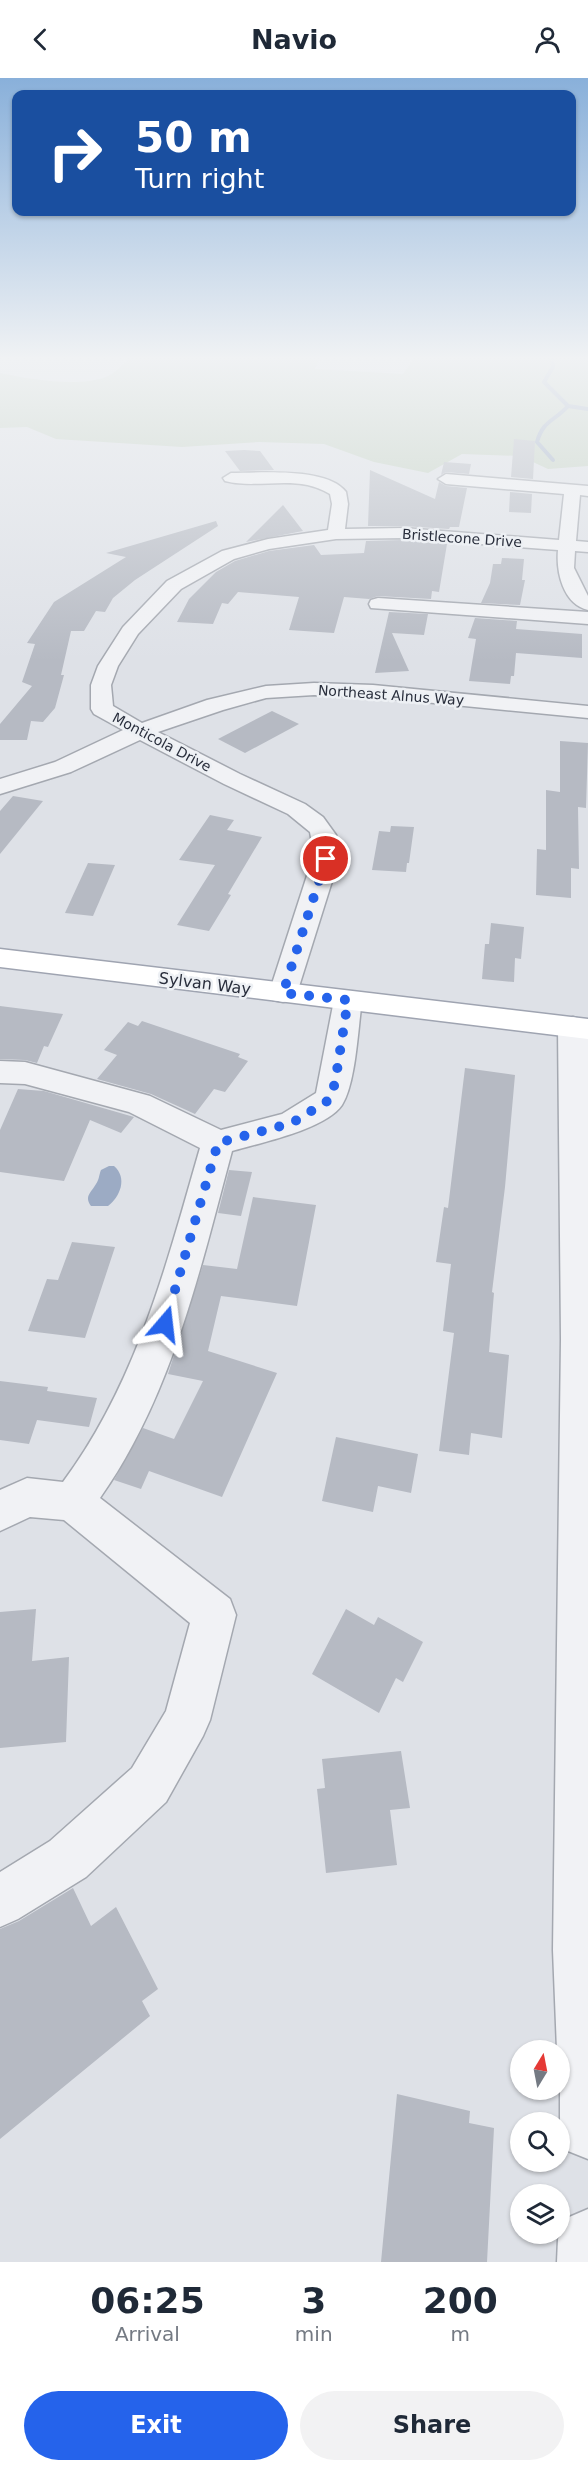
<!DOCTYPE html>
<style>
body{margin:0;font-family:"DejaVu Sans",sans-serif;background:#f2f2f3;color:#1f2937;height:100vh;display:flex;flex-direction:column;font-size:22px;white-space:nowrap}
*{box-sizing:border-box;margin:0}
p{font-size:20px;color:#747a83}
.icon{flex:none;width:33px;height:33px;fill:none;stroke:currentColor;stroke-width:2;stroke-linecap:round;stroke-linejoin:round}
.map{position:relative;height:2184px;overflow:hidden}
.drawer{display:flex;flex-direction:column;background:#fff;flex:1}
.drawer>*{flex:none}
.guide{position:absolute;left:12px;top:12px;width:564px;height:126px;border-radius:12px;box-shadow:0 2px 4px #0004;background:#1a4fa0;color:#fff;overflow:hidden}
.needle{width:39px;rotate:10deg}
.tools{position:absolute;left:510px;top:1962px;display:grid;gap:12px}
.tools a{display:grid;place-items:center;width:60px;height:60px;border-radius:50%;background:#fff;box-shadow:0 2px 4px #0004;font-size:30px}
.pin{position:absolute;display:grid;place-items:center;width:51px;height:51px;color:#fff;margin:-26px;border:3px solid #fff;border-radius:50%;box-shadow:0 2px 6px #0007}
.me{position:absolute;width:66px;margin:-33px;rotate:17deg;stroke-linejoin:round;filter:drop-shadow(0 0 4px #0008)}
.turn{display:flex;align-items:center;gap:21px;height:126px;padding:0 24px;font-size:27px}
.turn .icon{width:78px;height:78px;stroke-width:2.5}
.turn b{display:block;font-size:42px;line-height:51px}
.eta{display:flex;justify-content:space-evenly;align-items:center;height:102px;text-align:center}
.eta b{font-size:36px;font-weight:600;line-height:42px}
.action{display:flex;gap:12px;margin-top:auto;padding:12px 24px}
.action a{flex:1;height:69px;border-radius:36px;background:#2563eb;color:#fff;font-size:24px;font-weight:600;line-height:69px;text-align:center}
.action a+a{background:#f2f2f3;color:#1f2937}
header{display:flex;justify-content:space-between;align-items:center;height:78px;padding:0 24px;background:#fff;font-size:27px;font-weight:600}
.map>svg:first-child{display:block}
.green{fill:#c2d0c0}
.water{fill:#9cabc4}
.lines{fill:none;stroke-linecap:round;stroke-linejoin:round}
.stream{stroke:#9cabc4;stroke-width:4}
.building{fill:#b6bac3}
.minor-casing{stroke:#a4a8b0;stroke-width:3}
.major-casing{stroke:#9fa4b1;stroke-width:3}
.minor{fill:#f1f2f5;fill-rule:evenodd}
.major{fill:#fff;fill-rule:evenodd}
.route{stroke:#2563eb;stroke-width:10;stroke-dasharray:0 18}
.labels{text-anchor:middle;stroke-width:5;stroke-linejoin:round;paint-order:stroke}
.far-street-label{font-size:14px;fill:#292e3c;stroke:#edf0f4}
.street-label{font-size:16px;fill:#292e3c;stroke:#edf0f4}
</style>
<header><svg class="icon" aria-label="back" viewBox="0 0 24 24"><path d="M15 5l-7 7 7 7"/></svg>Navio<svg class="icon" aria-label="person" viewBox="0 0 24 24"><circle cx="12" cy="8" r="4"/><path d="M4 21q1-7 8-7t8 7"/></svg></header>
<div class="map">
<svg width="588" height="2184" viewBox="0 0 588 2184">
<rect width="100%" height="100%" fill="#dee1e7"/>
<path class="green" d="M134 277H321L315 291 403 296 416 277H588V388L548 391 520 378 462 376 428 395 374 384 324 366 259 364 182 369 56 361 27 349 0 350V295C28 301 76 309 103 300 114 297 125 284 134 277Z"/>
<path class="water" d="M109 1088H114C128 1100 120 1119 108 1128H91C84 1118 91 1115 96 1106 99 1102 99 1097 101 1092Z"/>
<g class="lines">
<g class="stream">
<path d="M551 277 553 289 544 304 568 328 588 331"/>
<path d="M553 382 537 364C543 342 555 343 568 328"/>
</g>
</g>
<g class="building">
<path d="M514 361 535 363 533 401 511 399Z"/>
<path d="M244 372 260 373 274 392 240 393 225 373Z"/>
<path d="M444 384 471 386 469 396 446 394 441 397Z"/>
<path d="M370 392 435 421 439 404 446 408 467 410 459 449H450L449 451 403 448H368Z"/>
<path d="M510 414 532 416 531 435 509 434Z"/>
<path d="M283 427 303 453 246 464Z"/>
<path d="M216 443 218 448 135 502 113 520 105 534 96 533 84 553H71L61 597H64L55 630 43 644 31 643 27 662H0V646L32 608 22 604 35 566 27 565 54 524 126 479 106 475Z"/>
<path d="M403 462 447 466 439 514 432 513 431 521 378 518 369 521 344 519 334 555 289 552 299 519 238 514 228 526 222 525 213 546 177 544 189 521 216 494 235 483 269 473 314 467 321 477 364 475 366 463Z"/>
<path d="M502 480 524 481 522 502H525L520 527 481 525 490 505 493 486H501Z"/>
<path d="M389 534 428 536 424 557 392 555 409 593 375 595Z"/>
<path d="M475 540 517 543 516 551 582 556V580L516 575 514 598H511L510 606 469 603 476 561 468 560Z"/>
<path d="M272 633 299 646 245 675 218 661Z"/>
<path d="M560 663 588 665 586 730 578 729 579 791 571 790V820L536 817 537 771 546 772V712L560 714Z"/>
<path d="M13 718 43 723 0 776V733Z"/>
<path d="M210 737 234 742 227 752 262 759 228 816 231 817 209 853 177 847 215 787 179 782Z"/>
<path d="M391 748 414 749 409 785H407L406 794 372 792 379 753 390 754Z"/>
<path d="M88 785 115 787 93 838 65 835Z"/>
<path d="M491 845 524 849 521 881 515 880 514 904 482 901 485 866H489Z"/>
<path d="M0 928 63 936 48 969 44 968 37 985 25 982 0 981Z"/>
<path d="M142 943 240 976 238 979 248 983 225 1014 214 1011 195 1036 151 1016 97 1001 117 977 104 972 128 944 138 948Z"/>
<path d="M465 990 515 997 505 1109 492 1214 494 1215 489 1274 509 1277 502 1360 471 1355 469 1377 439 1373 454 1255 443 1253 451 1186 436 1184 444 1129 448 1130Z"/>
<path d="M18 1011 44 1013 134 1039 121 1055 90 1042 64 1103 0 1094V1052Z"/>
<path d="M229 1092 252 1094 241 1138 218 1135Z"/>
<path d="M253 1119 316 1127 297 1228 221 1218 208 1273 277 1295 222 1419 149 1393 141 1411 114 1402 143 1350 174 1361 203 1303 168 1296 203 1187 237 1191Z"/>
<path d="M72 1164 115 1169 85 1260 28 1253 47 1201 58 1202Z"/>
<path d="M0 1303 48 1309 47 1313 97 1320 89 1349 37 1342 29 1366 0 1362Z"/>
<path d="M336 1359 418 1376 411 1415 378 1408 373 1434 322 1423Z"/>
<path d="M36 1531 32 1583 69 1579 66 1664 0 1670V1534Z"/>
<path d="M346 1531 374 1547 378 1539 423 1564 403 1604 396 1600 379 1635 312 1596Z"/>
<path d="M401 1673 410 1730 390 1732 397 1787 326 1795 317 1711 325 1710 322 1681Z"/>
<path d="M73 1810 91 1848 116 1829 158 1911 142 1923 150 1938 0 2061V1851L19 1843Z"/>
<path d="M397 2016 470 2033 469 2045 494 2050 487 2184H381Z"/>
</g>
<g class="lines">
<defs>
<g id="minor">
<path d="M231 395C260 395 327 389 346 414L348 426 345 451 403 450 559 462 564 416 446 406 438 401 446 396 588 408V418L580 417 576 463 588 464V474L575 473 574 490 588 518V532C563 526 556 494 558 472L403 460 336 461 269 471 234 481 181 511 138 556 118 588 111 607 113 628 142 645 207 622 266 608 314 605 373 607 588 628V640L373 619 314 617 266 620 223 632 158 654 240 696 305 726 323 739 336 757 339 781 297 915 293 922 283 924 273 922 269 915 314 776 310 754 288 736 224 706 140 662 71 694 0 716V701L55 684 123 652 94 636 91 631V607L98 588 123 549 167 503 222 473 268 461 328 452 332 426 330 416C296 395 260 412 225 403L223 400Z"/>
<path d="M378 520 588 534V546L371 530 369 526 371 522Z"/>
<path d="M348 913 358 915 362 922C358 949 356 1005 342 1027 326 1051 260 1065 232 1073 200 1192 172 1318 100 1420L230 1521 236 1537 210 1642 203 1658 166 1724 86 1799 18 1841 0 1849V1794L50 1763 132 1690 166 1633 190 1545 64 1442 30 1439 0 1453V1412L27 1400 63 1404C137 1304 166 1188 200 1070L129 1034 25 1006 0 1005V983L25 984 150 1018 221 1052 282 1036 316 1015 334 922 338 915Z"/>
<path d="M573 939 583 942 588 949V2081L568 2073 560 2053V1972H557L553 1872 561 1261 558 949 563 942Z"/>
<path d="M588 2131V2184H557L558 2161 567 2140Z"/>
</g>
<path id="major" d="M0 871 588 941V961L0 889Z"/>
</defs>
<use href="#minor" class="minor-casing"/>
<use href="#major" class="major-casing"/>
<use href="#minor" class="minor"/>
<use href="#major" class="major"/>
</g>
<linearGradient id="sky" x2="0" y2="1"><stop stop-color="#89b0da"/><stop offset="0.48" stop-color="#f0f2f4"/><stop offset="1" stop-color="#f0f2f4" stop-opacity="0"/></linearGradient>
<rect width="588" height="583" fill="url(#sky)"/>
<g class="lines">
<path class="route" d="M165 1246 218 1065 292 1045 329 1022 335 1005 348 922 283 915 326 781"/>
</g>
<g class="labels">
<g class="far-street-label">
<text transform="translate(462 460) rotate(4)" y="5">Bristlecone Drive</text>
<text transform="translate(391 617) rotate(4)" y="5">Northeast Alnus Way</text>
<text transform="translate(162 664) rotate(28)" y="5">Monticola Drive</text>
</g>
<g class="street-label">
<text transform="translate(205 905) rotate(7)" y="6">Sylvan Way</text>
</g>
</g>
</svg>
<div class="tools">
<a><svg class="needle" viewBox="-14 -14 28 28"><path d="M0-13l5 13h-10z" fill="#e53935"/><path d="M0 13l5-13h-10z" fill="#747a83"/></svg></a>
<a><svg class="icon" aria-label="search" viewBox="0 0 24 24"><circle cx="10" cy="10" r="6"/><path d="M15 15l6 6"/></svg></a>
<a><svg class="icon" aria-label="layers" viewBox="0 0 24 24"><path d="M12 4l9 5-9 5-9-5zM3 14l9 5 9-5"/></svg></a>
</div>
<div class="pin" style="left:326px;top:781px;background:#d93025"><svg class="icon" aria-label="arrive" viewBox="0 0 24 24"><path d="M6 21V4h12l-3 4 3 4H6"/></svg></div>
<svg class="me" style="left:165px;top:1246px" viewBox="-20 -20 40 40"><path d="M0-17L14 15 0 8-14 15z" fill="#2563eb" stroke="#fff" stroke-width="4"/></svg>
<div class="guide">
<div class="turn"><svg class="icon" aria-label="right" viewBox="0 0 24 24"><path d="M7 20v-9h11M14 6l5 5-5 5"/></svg><div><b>50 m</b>Turn right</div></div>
</div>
</div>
<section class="drawer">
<div class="eta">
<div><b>06:25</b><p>Arrival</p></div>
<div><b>3</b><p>min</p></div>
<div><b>200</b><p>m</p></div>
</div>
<div class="action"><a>Exit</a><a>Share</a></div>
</section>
